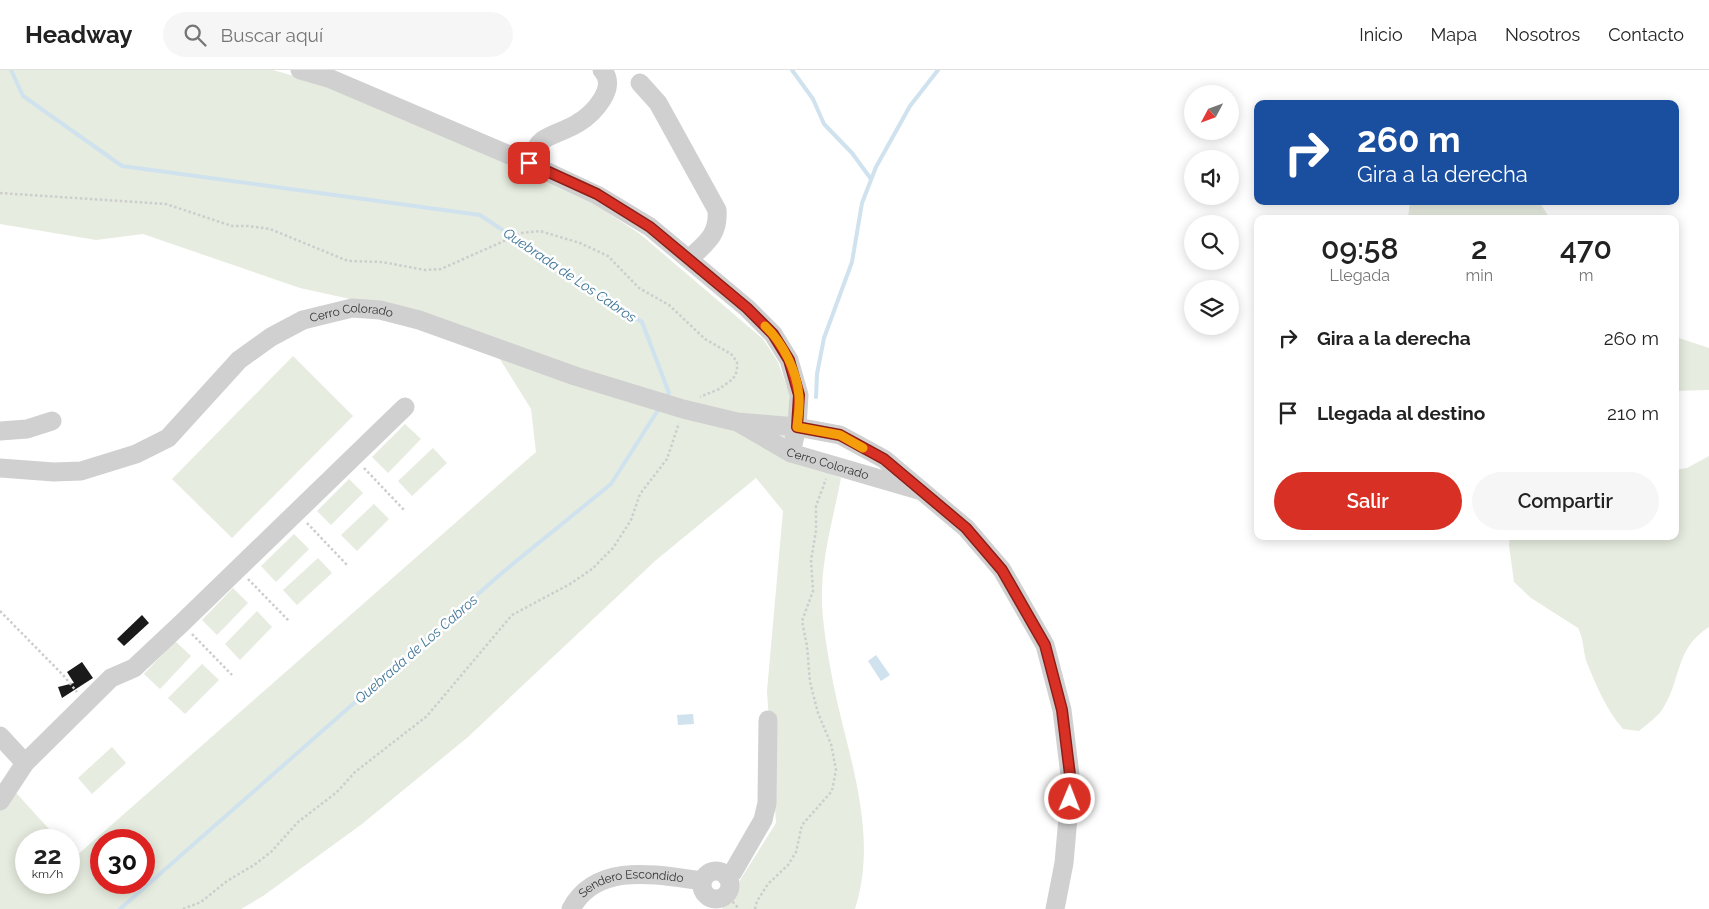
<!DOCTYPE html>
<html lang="es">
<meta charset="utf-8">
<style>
body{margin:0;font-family:Raleway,sans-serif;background:#f6f6f6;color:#222;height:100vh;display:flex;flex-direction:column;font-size:19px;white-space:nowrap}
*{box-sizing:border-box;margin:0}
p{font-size:16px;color:#767676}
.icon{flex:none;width:28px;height:28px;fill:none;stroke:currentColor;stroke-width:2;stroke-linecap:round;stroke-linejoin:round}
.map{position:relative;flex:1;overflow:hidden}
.drawer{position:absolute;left:1254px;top:145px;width:425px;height:325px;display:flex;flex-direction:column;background:#fff;border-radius:10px;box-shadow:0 2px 12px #0003}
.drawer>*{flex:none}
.hud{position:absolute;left:1254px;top:30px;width:425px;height:105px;border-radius:10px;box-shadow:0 2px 12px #0003;background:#1a4fa0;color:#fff;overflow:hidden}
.needle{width:32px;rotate:229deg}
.fabs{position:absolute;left:1184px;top:15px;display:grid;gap:10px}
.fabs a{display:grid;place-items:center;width:55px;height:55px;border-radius:50%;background:#fff;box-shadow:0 2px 12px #0003;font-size:25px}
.speed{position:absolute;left:15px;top:759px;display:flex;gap:10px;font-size:25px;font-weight:700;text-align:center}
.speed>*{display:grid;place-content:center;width:65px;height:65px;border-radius:50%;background:#fff;box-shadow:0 2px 12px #0003;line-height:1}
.speed small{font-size:12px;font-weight:400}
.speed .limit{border:8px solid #d22;background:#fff;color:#111}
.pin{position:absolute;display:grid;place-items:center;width:42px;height:42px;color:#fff;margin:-21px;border-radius:10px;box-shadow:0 2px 8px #0006}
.me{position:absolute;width:55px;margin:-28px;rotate:1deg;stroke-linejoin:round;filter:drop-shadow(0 0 4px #0008)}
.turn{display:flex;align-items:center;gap:18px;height:105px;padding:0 20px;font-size:22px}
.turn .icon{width:65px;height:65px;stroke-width:2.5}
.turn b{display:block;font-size:35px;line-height:42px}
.eta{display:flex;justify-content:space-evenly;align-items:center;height:85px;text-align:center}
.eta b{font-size:30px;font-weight:600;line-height:35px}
.cta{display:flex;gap:10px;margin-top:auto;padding:10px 20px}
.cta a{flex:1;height:58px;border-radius:30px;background:#d93025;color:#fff;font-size:20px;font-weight:600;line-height:58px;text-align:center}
.cta a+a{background:#f6f6f6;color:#222}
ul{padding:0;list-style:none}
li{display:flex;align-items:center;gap:15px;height:75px;padding:0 20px}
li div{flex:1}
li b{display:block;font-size:19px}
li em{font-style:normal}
header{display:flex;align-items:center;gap:30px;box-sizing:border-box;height:70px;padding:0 25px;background:#fff;border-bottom:1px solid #e0e0e0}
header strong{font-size:24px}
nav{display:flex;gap:28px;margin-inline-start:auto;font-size:18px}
.search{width:350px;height:45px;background:#f6f6f6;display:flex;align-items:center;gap:12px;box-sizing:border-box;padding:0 18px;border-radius:28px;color:#767676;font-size:19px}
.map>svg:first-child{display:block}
.green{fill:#e6ecdf;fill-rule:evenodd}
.water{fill:#cfe2ee}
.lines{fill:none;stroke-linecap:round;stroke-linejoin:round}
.stream{stroke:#cfe2ee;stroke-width:4}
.building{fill:#1a1a1a}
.path{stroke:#cdcdcd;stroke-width:2.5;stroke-dasharray:2.5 2.5;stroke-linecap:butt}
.minor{stroke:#d0d0d0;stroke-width:19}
.route-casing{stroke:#8d1f18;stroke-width:12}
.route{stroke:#d93025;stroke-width:9}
.slow{stroke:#f59e0b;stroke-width:9}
.labels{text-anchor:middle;stroke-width:5;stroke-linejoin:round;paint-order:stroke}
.street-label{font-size:12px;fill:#333;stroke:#fff}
.water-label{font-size:14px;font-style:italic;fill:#3f7597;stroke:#fff}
</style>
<header>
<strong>Headway</strong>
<div class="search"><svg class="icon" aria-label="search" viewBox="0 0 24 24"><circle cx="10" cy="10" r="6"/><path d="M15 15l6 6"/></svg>Buscar aquí</div>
<nav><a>Inicio</a><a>Mapa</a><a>Nosotros</a><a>Contacto</a></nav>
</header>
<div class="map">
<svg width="1709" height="839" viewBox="0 0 1709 839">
<rect width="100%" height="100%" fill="#fff"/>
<g class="green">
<path d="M0 0H273L325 15 531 102 593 133 640 164 763 269 778 292 789 323 790 367 787 388 841 408C834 445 823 482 822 520 821 544 826 572 830 596 843 675 881 758 855 839H722L776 753 767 621 783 441 756 408 655 491 468 667 362 754 263 826 241 839H0V726L9 715 59 770H26V812H69V781L75 787 536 382 531 339 493 278 364 232 300 218 143 164 96 170 0 154ZM101 770H144V812H101Z"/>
<path d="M1410 131H1539L1550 149H1408Z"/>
<path d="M1675 262 1679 268 1709 278V320L1675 321Z"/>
<path d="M293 286 353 346 232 468 172 409Z"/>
<path d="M405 354 421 369 388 403 372 387Z"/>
<path d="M433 378 447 393 412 426 398 411Z"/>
<path d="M1709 386V557C1674 579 1682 610 1662 640 1656 648 1647 654 1639 661L1623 659C1606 639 1597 617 1587 593 1583 582 1584 569 1578 558L1531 528 1514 512 1509 475 1510 466H1675V400L1687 398Z"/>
<path d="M349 409 363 423 331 455 317 441Z"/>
<path d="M374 434 389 449 357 481 341 465Z"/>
<path d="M294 464 309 479 276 512 261 496Z"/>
<path d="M318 488 332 503 297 535 283 520Z"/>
<path d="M233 518 248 533 217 565 202 550Z"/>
<path d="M257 541 272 557 240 590 225 574Z"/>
<path d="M175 571 191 586 160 619 144 604Z"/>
<path d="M202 594 219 610 185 644 168 628Z"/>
<path d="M112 677 126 693 92 724 78 708Z"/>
</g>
<g class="water">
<path d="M876 585 890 605 881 611 868 591Z"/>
<path d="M693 644 694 654 678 655 677 645Z"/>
</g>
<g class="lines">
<g class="stream">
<path d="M11 0 23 26 122 96 480 145 642 252 669 323 665 329"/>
<path d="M792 0 813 29 824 54 852 83 871 109"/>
<path d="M816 327 817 304 824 268 852 192 862 133 876 97 910 36 938 0"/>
<path d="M120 839 503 502 611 414 660 337"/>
</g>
</g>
<g class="building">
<path d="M142 545 149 553 124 576 117 569Z"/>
<path d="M82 592 93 608 62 628 58 617 74 613 67 602Z"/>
</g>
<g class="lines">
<g class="path">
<path d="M0 123 166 134 232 156H248L270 159 348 191 382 192 425 200 441 199 522 163 540 161 580 173 608 186 639 218 669 235 705 269 731 284 737 292V301L733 309 719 319 700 327"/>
<path d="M364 398 405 441"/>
<path d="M307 453 348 496"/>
<path d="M248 509 289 551"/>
<path d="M0 541 63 605 77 622"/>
<path d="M192 564 232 605"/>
<path d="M726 824 739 839"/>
<path d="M183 839 201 832 227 811 254 795 271 782 298 752 337 722 355 702 427 646 512 545 570 514 592 499 613 478 631 450 640 424 667 389 679 353"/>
<path d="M755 839 757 831 768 814 788 795 796 782 802 755 832 721 836 700 831 674 818 643 810 612 807 576 802 551 813 521 811 490 816 461V436L826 409"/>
</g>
<g class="minor">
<path d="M300 0 331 9 533 95 597 125 650 157 747 238 773 264 789 290 799 325 797 357 791 383"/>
<path d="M640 13 658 33 717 140C719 165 706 173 689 189"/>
<path d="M529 93C533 85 536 75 543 70 554 63 567 60 578 53 593 44 619 17 602 0"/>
<path id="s1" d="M741 354 791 383 918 420"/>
<path d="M0 361 27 359 52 351"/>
<path id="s2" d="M0 398 54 402 81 401 136 384 168 368 239 290 271 267 303 250 352 238 380 240 419 250 575 306 683 339 737 352 797 357 840 365 884 389 966 458 1002 500 1045 575 1062 640 1071 713 1064 793 1055 839"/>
<path d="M0 666 25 693"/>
<path d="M0 731 25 693 111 608 134 598 182 553 405 337"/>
<circle cx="716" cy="815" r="14"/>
<path d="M727 807 733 802 763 750 767 733 768 650"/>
<path id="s3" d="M571 839C597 791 657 805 702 811"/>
</g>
</g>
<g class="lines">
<defs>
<path id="route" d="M529 93 597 124 650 157 747 238 773 264 789 290 799 325 797 357 840 365 884 389 966 458 1002 500 1045 575 1062 640 1071 713 1070 729"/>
</defs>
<use href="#route" class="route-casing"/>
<use href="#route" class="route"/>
<path class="slow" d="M765 256C783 273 797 301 799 326 800 336 798 347 797 357L840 365 863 378"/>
</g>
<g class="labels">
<g class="street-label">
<text dy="4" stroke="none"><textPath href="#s2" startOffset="405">Cerro Colorado</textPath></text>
<text dy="4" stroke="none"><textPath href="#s1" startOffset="96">Cerro Colorado</textPath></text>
<text dy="4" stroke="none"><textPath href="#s3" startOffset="71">Sendero Escondido</textPath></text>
</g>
<g class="water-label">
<text transform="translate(570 205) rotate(34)" y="5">Quebrada de Los Cabros</text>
<text transform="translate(416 579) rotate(-41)" y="5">Quebrada de Los Cabros</text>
</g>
</g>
</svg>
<div class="fabs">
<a><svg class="needle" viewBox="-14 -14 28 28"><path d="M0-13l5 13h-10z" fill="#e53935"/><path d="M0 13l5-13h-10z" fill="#767676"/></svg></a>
<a><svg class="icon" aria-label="sound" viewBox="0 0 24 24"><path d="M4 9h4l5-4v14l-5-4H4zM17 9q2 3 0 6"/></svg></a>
<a><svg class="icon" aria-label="search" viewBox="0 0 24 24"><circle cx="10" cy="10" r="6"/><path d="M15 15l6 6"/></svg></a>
<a><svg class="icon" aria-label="layers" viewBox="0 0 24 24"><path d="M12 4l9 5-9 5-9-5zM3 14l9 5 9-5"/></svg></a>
</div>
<div class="speed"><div>22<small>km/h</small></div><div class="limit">30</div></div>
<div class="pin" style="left:529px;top:93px;background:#d93025"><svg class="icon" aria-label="arrive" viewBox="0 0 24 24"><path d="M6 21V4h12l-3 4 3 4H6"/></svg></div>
<svg class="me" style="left:1070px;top:729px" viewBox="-20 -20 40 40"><circle r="17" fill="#d93025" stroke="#fff" stroke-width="3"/><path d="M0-11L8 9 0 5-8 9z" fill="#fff"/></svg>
<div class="hud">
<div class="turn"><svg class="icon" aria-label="right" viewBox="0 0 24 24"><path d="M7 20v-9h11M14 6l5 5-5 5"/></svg><div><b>260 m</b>Gira a la derecha</div></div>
</div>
<section class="drawer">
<div class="eta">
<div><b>09:58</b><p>Llegada</p></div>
<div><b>2</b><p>min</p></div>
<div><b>470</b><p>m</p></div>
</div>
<ul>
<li><svg class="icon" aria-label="right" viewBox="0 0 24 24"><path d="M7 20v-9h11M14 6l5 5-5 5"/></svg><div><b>Gira a la derecha</b></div><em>260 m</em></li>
<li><svg class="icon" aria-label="arrive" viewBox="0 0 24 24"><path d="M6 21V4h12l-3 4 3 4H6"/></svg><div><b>Llegada al destino</b></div><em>210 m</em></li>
</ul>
<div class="cta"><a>Salir</a><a>Compartir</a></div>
</section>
</div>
